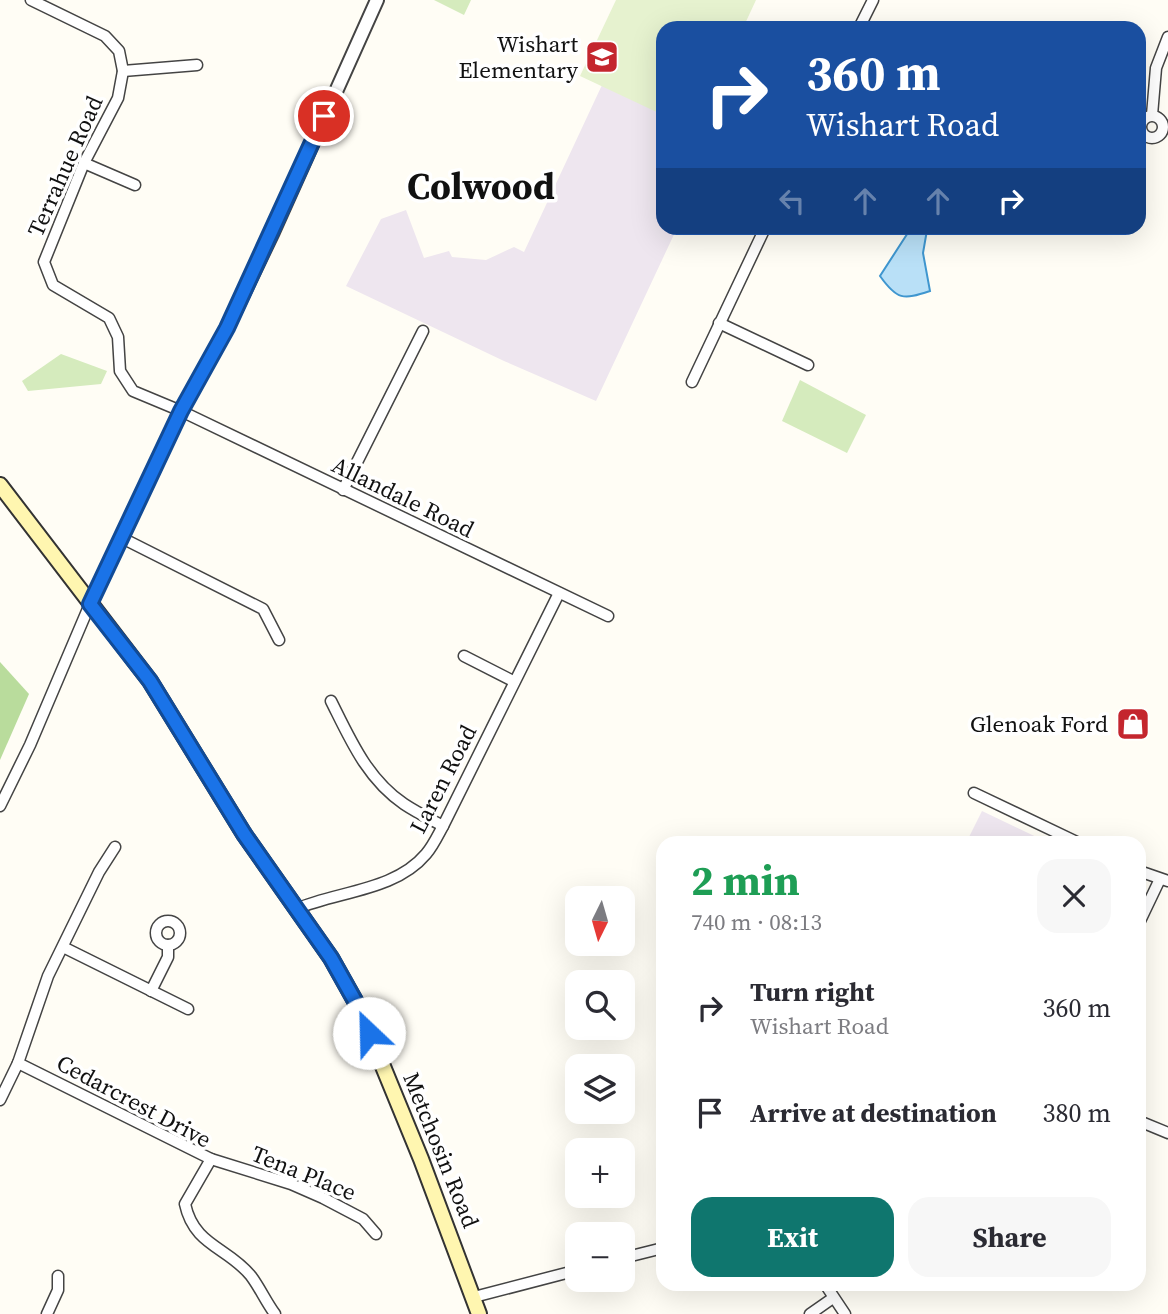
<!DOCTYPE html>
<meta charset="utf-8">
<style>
body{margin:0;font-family:"Source Serif 4",serif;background:#f7f7f7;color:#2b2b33;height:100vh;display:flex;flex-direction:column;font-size:26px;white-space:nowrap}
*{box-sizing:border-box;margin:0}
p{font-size:23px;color:#7c7c81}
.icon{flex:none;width:38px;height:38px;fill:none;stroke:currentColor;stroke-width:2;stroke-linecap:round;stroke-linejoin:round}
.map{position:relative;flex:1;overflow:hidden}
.side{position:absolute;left:656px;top:836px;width:490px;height:455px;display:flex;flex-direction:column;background:#fff;border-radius:21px;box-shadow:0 7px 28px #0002}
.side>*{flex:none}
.banner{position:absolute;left:656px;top:21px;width:490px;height:214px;border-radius:21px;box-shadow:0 7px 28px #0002;background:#1a4fa0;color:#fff;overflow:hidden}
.needle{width:46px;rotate:185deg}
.buttons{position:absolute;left:565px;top:886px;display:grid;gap:14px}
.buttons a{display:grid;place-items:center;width:70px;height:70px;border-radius:14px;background:#fff;box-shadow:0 7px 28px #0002;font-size:35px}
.pin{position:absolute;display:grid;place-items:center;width:60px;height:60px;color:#fff;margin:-30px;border:4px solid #fff;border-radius:50%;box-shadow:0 2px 7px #0007}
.me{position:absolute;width:77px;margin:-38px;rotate:336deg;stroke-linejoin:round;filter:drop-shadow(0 0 5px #0008)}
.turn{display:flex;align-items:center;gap:24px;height:147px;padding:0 35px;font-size:32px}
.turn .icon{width:91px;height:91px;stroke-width:2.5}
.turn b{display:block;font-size:49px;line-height:60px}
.lanes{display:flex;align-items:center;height:66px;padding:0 35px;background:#0003;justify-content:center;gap:35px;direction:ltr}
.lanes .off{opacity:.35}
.round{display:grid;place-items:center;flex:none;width:74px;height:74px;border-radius:21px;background:#f7f7f7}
.headline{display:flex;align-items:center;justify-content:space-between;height:119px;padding:0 35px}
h1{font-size:42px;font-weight:700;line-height:52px;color:#1e9e55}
.action{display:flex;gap:14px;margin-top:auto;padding:14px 35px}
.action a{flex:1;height:80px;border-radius:21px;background:#0f766e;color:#fff;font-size:28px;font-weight:700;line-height:80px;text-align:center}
.action a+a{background:#f7f7f7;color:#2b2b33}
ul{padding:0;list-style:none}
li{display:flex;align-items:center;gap:21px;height:105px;padding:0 35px}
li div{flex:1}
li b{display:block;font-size:26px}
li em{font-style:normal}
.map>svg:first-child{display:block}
.industrial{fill:#eee6ef}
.green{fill:#d5ebbd}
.forest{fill:#b9dc9c}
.pitch{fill:#e6f2cf}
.water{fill:#b9e0f7;stroke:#3f96cf;stroke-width:2}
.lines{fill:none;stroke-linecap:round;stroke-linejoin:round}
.minor-casing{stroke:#444;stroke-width:13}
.tertiary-casing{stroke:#444;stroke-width:16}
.secondary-casing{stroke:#333;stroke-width:18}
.minor{stroke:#fff;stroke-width:10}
.tertiary{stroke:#fff;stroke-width:12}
.secondary{stroke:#fff6b0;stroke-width:14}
.route-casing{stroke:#114b97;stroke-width:18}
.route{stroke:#1a73e8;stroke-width:12}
.labels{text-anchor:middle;stroke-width:7;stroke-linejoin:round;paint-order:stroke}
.poi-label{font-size:23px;fill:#111;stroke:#fff;text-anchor:end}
.street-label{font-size:23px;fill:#111;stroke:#fff}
.town-label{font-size:37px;font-weight:bold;fill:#111;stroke:#fff}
</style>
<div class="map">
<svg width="1168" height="1314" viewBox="0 0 1168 1314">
<rect width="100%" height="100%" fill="#fffdf5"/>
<g class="industrial">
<path d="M602 85 663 113V228H677L596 401 504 361 346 286 381 219 406 210 424 258 449 251 452 257 486 260 514 247 524 252Z"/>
<path d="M982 811 1049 843H966Z"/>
</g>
<g class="green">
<path d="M434 0H471L464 15Z"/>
<path d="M61 354 107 371 101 384 28 391 22 381Z"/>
<path d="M800 380 866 415 847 453 782 421Z"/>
</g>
<path class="forest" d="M0 662 29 694 0 760Z"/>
<path class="pitch" d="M616 0H756L743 28H663V115L580 76Z"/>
<path class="water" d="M911 228 927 230 923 253 930 291C903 300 897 300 880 276Z"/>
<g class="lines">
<defs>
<g id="minor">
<path d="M31 0 105 36 119 51 123 71 118 98 84 163 44 262 53 285 109 318 118 337 120 371 133 391 181 411 608 616"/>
<path d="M859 28 873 0"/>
<path d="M123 71 197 65"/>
<path d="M1152 115 1156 68 1168 37"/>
<circle cx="1152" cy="127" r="11"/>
<path d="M84 163 135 185"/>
<path d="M719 323 808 365"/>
<path d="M692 382 765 228"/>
<path d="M343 490 423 331"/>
<path d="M122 538 263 609 279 640"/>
<path d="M464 656 513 681"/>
<path d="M331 701C350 739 367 779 404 804 416 812 430 819 443 826"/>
<path d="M974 793 1081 844"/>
<path d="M0 806 30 745 90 604"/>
<path d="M1139 871 1168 881"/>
<path d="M296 909C338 891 395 891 426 854 433 846 438 835 443 826L559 593"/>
<circle cx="168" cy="933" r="12"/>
<path d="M1139 923 1160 879"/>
<path d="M63 947 188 1009"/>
<path d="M151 991 168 957V945"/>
<path d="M18 1063 211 1159 291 1184 323 1198 363 1219 376 1234"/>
<path d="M0 1100 18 1063 48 976 99 872 115 847"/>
<path d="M1139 1121 1168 1133"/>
<path d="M211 1159 185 1204C194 1246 228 1247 251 1276 260 1288 266 1302 275 1314"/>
<path d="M623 1258 663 1248"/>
<path d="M825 1284 845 1314"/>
<path d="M474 1297 578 1270"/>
<path d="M47 1314 58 1290V1276"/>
<path d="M810 1314 833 1298"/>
</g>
<path id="tertiary" d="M90 604 181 411 227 328 273 232 377 0"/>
<path id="secondary" d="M0 485 150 681 244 834 331 958 359 1008 421 1159 479 1314"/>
</defs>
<use href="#minor" class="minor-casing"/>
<use href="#tertiary" class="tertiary-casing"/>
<use href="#secondary" class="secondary-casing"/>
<use href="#minor" class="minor"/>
<use href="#tertiary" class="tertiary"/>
<use href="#secondary" class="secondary"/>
</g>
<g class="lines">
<defs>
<path id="route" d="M324 116 227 328 181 411 90 604 150 681 244 834 331 958 359 1008 369 1033"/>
</defs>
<use href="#route" class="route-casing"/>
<use href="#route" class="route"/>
</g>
<defs>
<symbol id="school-square" viewBox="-11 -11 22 22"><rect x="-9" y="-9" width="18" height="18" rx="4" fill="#c4262e" stroke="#fff"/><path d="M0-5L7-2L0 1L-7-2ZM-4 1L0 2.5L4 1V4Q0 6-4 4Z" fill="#fff"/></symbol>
<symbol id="shop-square" viewBox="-11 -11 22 22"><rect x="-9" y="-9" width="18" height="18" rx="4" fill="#c4262e" stroke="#fff"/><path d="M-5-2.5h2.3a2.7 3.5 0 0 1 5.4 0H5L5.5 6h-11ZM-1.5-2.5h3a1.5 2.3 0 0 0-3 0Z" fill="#fff"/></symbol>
</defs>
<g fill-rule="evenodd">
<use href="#school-square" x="583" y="38" width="38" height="38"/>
<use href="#shop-square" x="1114" y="705" width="38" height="38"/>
</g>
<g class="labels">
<g class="poi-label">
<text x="578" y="52">Wishart<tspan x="578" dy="26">Elementary</tspan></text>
<text x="1108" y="732">Glenoak Ford</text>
</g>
<g class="street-label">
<text transform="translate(65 166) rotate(-66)" y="8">Terrahue Road</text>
<text transform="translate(403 497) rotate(26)" y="8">Allandale Road</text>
<text transform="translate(443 779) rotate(-63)" y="8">Laren Road</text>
<text transform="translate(134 1101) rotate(28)" y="8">Cedarcrest Drive</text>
<text transform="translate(441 1150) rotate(68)" y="8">Metchosin Road</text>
<text transform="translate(304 1173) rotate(22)" y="8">Tena Place</text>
</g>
<g class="town-label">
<text x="481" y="199">Colwood</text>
</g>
</g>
</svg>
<div class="buttons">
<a><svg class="needle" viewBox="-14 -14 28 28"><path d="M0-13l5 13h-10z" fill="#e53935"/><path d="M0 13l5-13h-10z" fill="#7c7c81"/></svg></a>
<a><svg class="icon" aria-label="search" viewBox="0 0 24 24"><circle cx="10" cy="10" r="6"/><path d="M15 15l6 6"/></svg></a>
<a><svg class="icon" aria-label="layers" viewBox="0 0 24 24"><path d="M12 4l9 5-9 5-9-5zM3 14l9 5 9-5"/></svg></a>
<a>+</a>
<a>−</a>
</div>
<div class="pin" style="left:324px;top:116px;background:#d93025"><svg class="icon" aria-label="arrive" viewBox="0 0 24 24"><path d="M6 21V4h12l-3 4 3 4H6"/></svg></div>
<svg class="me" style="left:369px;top:1033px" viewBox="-20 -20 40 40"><circle r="19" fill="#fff"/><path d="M0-13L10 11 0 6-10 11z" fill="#1a73e8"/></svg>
<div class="banner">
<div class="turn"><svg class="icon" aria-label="right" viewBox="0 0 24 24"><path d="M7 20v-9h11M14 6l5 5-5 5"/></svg><div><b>360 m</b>Wishart Road</div></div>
<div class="lanes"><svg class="icon off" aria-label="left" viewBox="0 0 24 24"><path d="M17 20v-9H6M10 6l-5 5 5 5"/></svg><svg class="icon off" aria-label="ahead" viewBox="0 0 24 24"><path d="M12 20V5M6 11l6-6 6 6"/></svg><svg class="icon off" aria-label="ahead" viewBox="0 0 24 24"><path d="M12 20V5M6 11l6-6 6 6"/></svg><svg class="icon" aria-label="right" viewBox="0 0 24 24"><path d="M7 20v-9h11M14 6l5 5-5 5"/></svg></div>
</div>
<section class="side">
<div class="headline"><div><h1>2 min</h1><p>740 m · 08:13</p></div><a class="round"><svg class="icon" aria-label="close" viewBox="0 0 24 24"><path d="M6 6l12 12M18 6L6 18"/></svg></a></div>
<ul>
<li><svg class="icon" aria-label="right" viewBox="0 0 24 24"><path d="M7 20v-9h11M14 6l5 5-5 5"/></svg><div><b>Turn right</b><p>Wishart Road</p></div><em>360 m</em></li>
<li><svg class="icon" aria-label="arrive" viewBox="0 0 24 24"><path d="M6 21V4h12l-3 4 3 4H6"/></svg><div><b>Arrive at destination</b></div><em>380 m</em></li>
</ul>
<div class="action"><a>Exit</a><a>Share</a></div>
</section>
</div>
